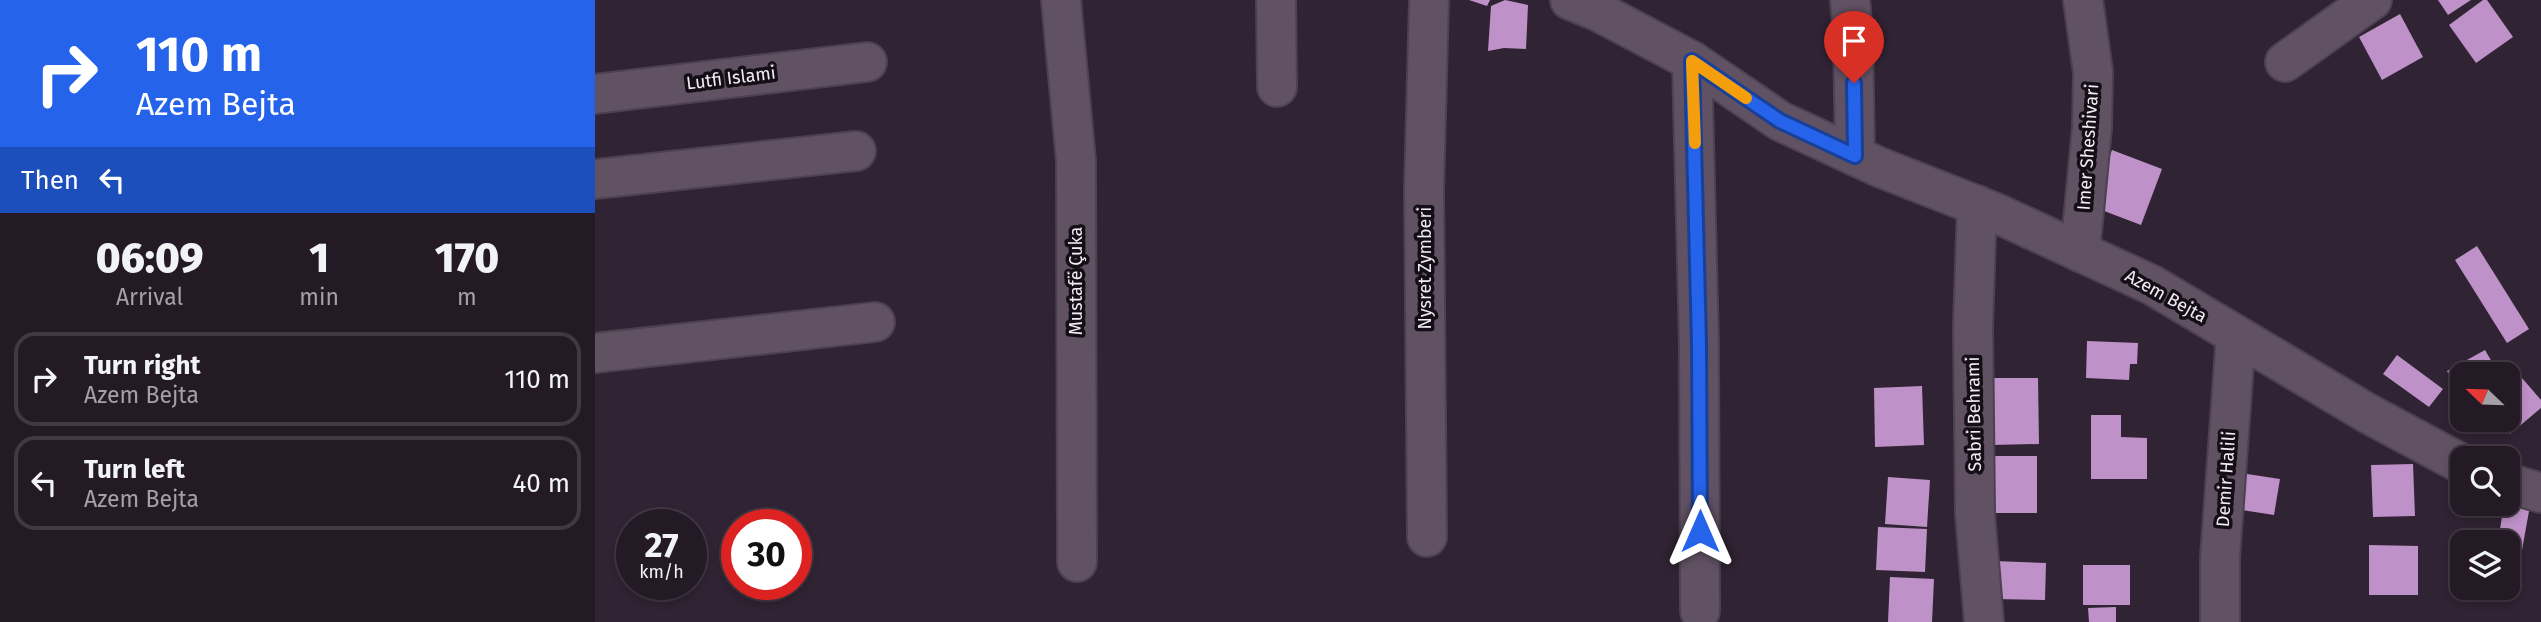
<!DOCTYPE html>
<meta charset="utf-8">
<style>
body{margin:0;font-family:"Fira Sans",sans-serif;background:#2c232e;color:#f1f3f6;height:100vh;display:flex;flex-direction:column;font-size:26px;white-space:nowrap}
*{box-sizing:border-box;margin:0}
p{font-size:23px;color:#a3a1a7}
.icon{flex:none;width:38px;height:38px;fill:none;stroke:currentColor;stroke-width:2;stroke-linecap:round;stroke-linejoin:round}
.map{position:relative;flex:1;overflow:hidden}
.panel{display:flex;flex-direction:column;background:#241a26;width:595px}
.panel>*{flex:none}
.hud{background:#2563eb;color:#fff;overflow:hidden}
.needle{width:46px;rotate:293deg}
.fabs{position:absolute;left:1855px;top:362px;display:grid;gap:14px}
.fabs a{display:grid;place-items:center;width:70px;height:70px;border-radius:14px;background:#241a26;box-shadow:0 4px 10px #0003,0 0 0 2px #413843;font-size:35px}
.speed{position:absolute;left:21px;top:509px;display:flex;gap:14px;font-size:35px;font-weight:700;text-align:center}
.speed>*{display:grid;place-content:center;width:91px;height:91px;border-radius:50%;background:#241a26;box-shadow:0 4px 10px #0003,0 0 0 2px #413843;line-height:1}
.speed small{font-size:18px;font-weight:400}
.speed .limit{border:10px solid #d22;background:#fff;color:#111}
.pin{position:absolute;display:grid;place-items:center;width:60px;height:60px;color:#fff;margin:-72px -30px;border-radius:50% 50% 50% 0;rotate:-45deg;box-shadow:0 0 7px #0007}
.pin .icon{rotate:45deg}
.me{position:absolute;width:77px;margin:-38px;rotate:0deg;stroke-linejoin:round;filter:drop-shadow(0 0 5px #0008)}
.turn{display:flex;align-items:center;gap:24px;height:147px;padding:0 21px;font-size:32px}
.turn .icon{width:91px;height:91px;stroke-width:2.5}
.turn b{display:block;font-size:49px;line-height:60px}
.then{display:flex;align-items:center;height:66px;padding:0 21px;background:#0003;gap:14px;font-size:26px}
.eta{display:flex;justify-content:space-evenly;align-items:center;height:119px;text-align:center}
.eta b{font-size:42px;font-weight:800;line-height:49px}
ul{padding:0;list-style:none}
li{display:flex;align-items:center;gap:21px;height:94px;margin:0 14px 10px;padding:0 7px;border:4px solid #413843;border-radius:21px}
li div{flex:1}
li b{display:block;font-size:26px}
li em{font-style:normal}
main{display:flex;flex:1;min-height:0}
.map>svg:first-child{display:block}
.building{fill:#be91c8}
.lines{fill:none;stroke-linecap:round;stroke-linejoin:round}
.minor-casing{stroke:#4c424f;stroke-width:42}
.minor{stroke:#605163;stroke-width:38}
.route-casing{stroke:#184099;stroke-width:18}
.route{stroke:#2563eb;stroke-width:12}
.slow{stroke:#f59e0b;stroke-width:12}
.labels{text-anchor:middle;stroke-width:7;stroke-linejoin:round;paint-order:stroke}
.street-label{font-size:18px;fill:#f4ebf6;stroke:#140e16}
</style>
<main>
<section class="panel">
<div class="hud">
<div class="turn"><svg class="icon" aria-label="right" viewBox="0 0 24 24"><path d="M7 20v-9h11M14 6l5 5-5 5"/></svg><div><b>110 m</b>Azem Bejta</div></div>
<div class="then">Then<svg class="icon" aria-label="left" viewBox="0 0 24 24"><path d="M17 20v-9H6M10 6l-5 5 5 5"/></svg></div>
</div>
<div class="eta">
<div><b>06:09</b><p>Arrival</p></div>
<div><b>1</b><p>min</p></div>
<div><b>170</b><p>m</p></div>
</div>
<ul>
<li><svg class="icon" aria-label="right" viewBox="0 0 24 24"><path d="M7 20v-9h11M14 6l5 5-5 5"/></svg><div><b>Turn right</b><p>Azem Bejta</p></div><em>110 m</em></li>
<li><svg class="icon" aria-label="left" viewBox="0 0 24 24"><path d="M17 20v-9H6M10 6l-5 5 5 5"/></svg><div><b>Turn left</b><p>Azem Bejta</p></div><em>40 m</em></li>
</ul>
</section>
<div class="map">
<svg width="1946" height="622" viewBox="0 0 1946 622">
<rect width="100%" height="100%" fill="#302333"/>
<g class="building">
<path d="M874 0H895L892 6Z"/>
<path d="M910 0 933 5 931 49 909 48 893 51 896 6Z"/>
<path d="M1843 0H1876L1853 15Z"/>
<path d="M1888 0H1892L1918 37 1881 63 1854 25Z"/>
<path d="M1805 14 1828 57 1787 80 1764 37Z"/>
<path d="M1517 150 1567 169 1546 225 1496 206Z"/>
<path d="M1882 246 1934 329 1912 343 1860 260Z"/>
<path d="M1492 341 1543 343 1542 364H1535L1534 380 1491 378Z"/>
<path d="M1890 350 1904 374H1867V398L1852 371Z"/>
<path d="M1802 355 1848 389 1834 407 1788 374Z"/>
<path d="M1395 378H1443L1444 444 1396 445Z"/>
<path d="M1927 378 1946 400V408L1915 434 1903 420H1913V390Z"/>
<path d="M1327 386 1329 445 1280 447 1279 388Z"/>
<path d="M1496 415H1526V437L1552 438V479H1496Z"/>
<rect x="1396" y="456" width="46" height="57"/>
<path d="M1818 464 1820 516 1778 517 1776 465Z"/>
<path d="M1639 472 1685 479 1679 515 1634 508Z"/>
<path d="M1293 477 1335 480 1332 527 1290 524Z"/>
<path d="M1913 497 1936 500 1924 567 1913 565V542H1903L1909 504H1913Z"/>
<path d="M1283 527 1332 529 1330 572 1281 570Z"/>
<path d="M1774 545 1823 546V595H1774Z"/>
<path d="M1399 561 1451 563 1450 600 1398 599Z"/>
<rect x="1488" y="565" width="47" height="40"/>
<path d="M1295 577 1339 579 1337 622H1293Z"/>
<path d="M1521 607V622H1494L1493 608Z"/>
</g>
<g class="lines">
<defs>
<g id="minor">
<path d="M466 0 481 161 482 562"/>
<path d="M681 0 682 87"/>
<path d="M975 0 1002 11 1097 61 1185 121 1284 167 1401 213 1557 285 1772 413 1867 464"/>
<path d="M1255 0 1258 33 1260 156"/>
<path d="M1097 61 1104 344 1105 611"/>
<path d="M1690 62 1777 0"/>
<path d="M0 94 272 62"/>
<path d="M0 179 261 151"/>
<path d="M1382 205 1378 327 1380 514 1389 622"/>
<path d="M1485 252 1497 128 1498 72 1488 0"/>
<path d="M0 353 280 322"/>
<path d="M1913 483 1946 493"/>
<path d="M832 537 829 190 834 0"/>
<path d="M1625 622V558L1641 335"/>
</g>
</defs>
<use href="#minor" class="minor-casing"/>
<use href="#minor" class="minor"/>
</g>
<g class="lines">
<defs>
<path id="route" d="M1105 531 1104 344 1097 61 1185 121 1260 156 1259 83"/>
</defs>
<use href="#route" class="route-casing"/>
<use href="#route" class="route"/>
<path class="slow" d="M1100 143 1097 61 1151 98"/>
</g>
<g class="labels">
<g class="street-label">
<text transform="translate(136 78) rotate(-7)" y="6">Lutfi Islami</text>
<text transform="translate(1493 147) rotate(-86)" y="6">Imer Sheshivari</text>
<text transform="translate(830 268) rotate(-90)" y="6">Nysret Zymberi</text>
<text transform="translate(481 281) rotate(-90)" y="6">Mustafë Çuka</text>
<text transform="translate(1571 296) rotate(29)" y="6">Azem Bejta</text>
<text transform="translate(1379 414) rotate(-91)" y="6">Sabri Behrami</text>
<text transform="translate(1631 479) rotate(-86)" y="6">Demir Halili</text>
</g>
</g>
</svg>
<div class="fabs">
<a><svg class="needle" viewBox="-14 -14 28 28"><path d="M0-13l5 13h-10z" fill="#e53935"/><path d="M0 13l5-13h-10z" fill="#a3a1a7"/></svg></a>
<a><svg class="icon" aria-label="search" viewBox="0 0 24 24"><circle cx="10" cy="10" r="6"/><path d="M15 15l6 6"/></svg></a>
<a><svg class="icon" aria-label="layers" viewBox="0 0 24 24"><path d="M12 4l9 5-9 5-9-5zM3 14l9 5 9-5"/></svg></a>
</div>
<div class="speed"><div>27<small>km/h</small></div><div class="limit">30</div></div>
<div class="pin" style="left:1259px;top:83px;background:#d93025"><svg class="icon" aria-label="arrive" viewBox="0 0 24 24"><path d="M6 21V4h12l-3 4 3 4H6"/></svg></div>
<svg class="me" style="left:1105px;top:531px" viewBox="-20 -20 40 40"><path d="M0-17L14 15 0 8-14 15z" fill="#2563eb" stroke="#fff" stroke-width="4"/></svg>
</div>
</main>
